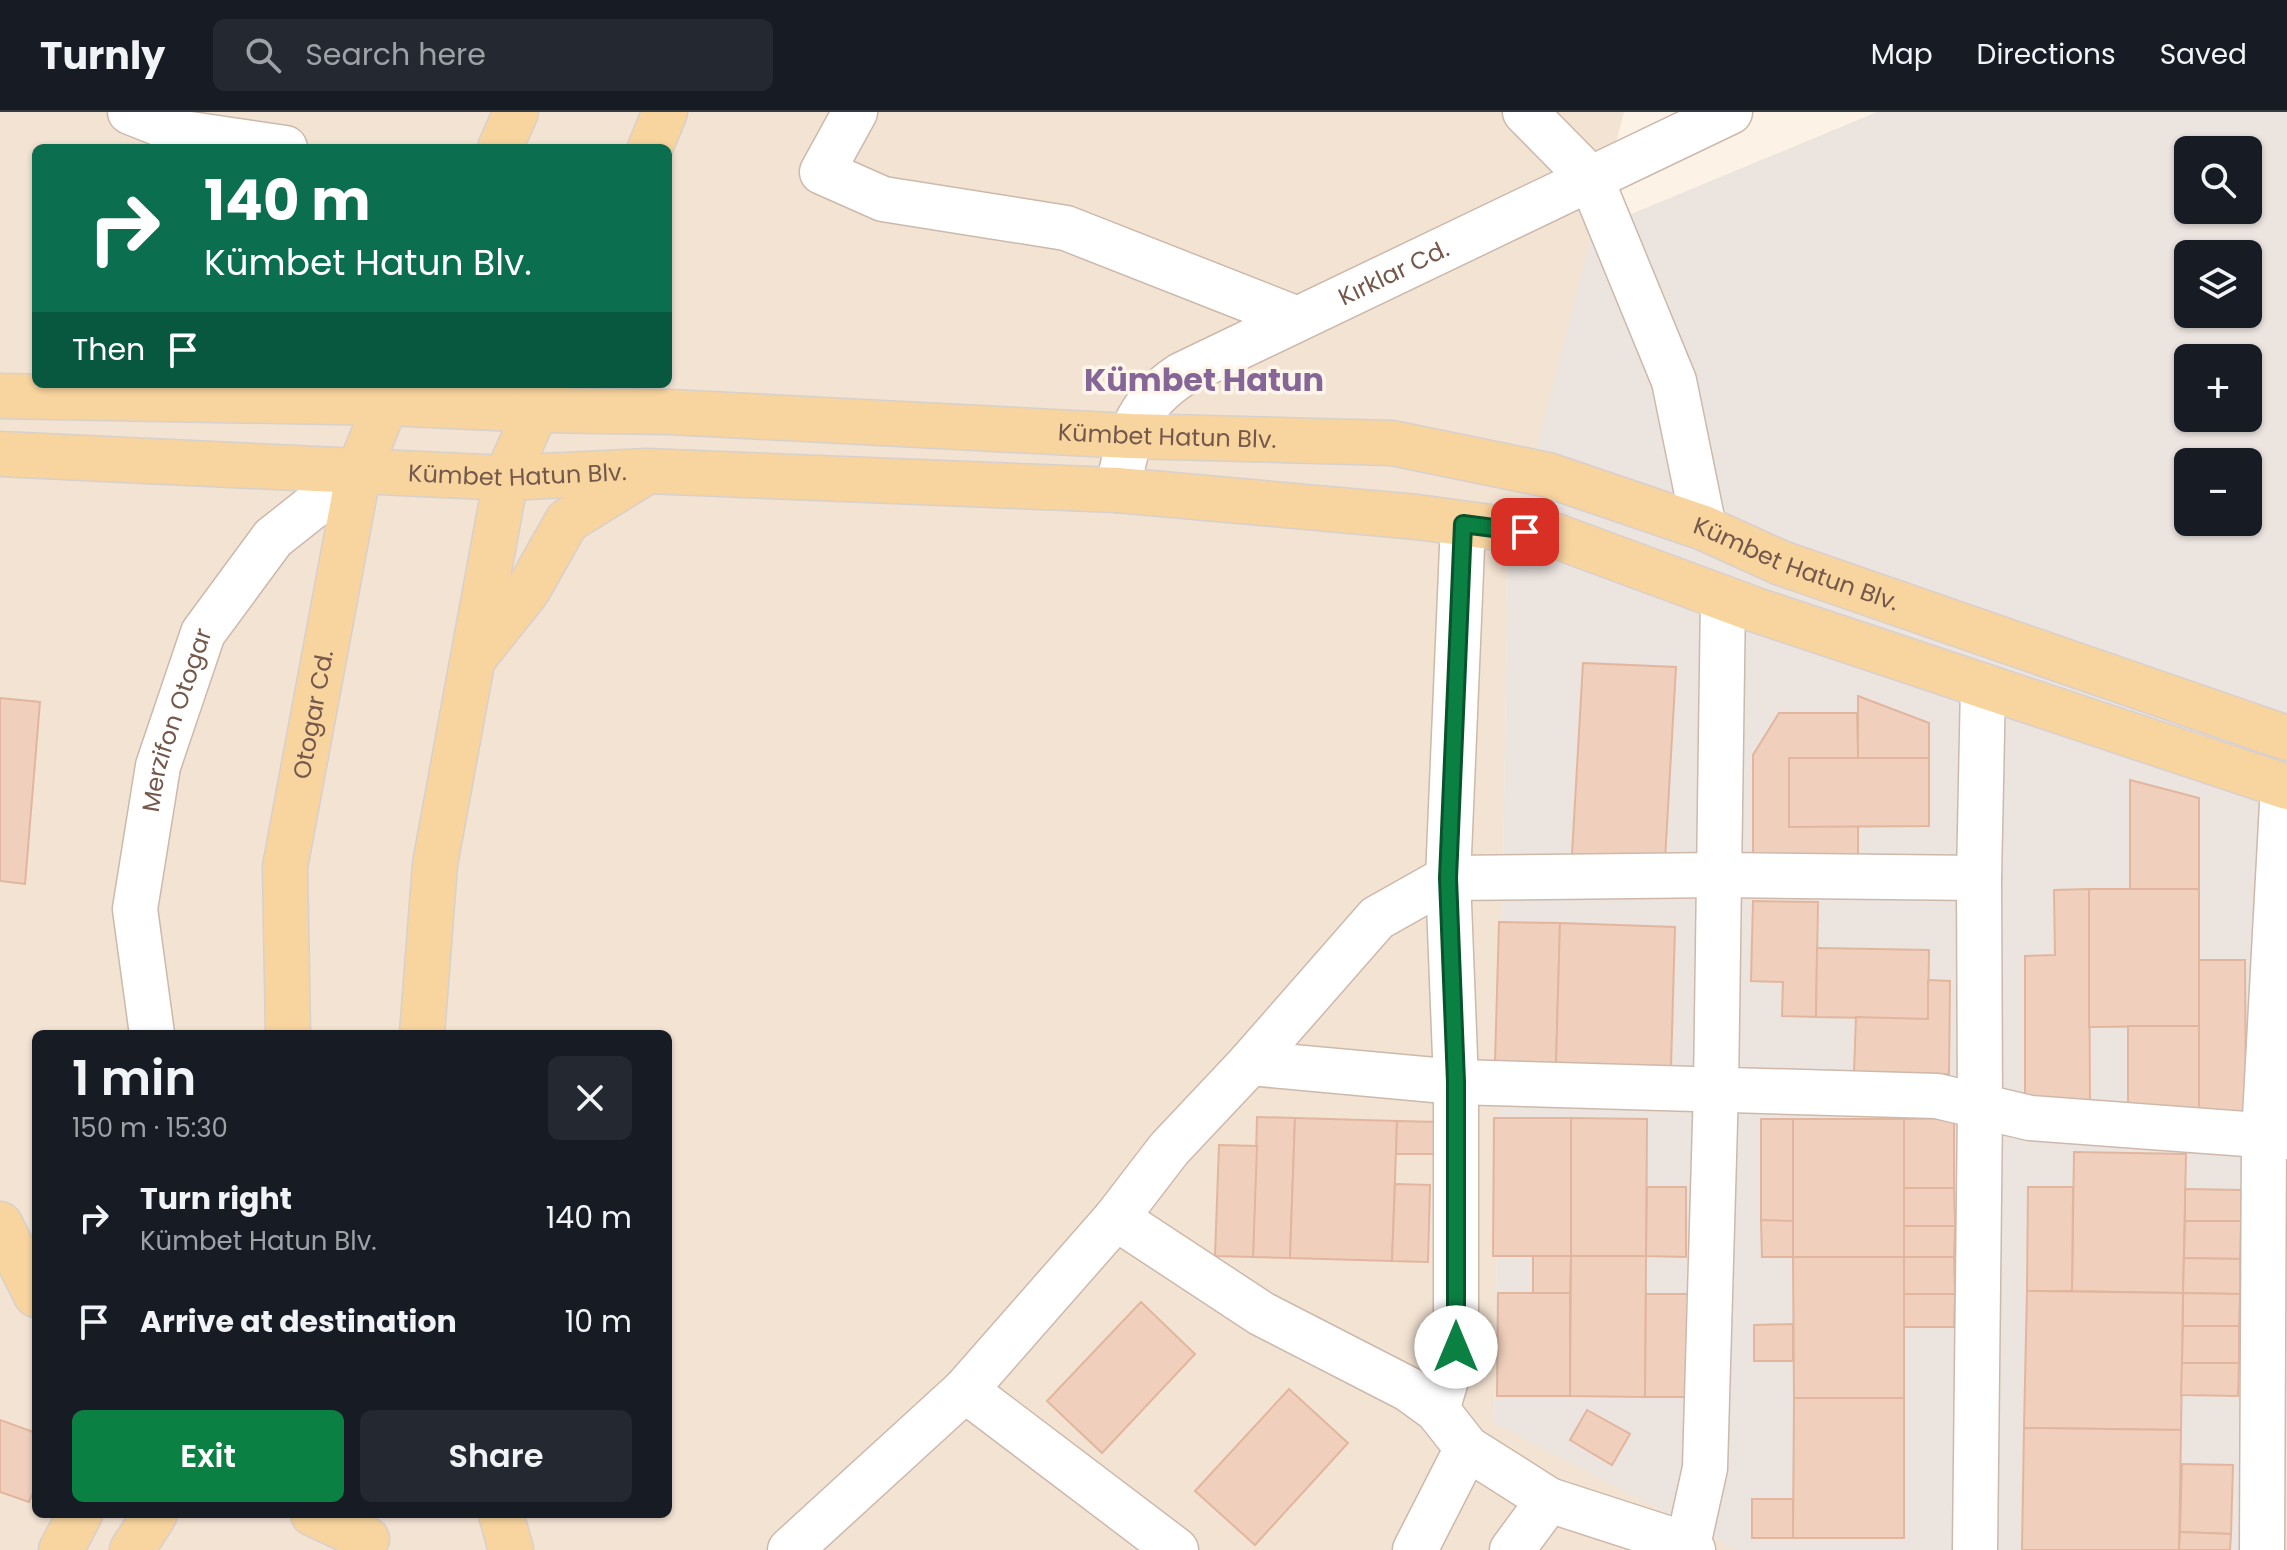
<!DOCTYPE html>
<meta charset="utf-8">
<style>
body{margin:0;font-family:Poppins,sans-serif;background:#242831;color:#f1f3f6;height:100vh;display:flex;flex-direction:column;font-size:30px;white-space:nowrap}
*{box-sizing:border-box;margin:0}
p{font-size:26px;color:#9ea1a6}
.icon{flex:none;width:44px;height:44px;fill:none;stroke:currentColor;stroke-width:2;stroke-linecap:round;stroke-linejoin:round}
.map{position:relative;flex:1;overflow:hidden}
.sheet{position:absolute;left:32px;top:918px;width:640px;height:488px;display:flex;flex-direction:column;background:#171b24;border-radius:12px;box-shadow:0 2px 6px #0004}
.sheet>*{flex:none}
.top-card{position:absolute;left:32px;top:32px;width:640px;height:244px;border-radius:12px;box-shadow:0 2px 6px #0004;background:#0b6e4f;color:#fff;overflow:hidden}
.buttons{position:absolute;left:2174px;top:24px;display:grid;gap:16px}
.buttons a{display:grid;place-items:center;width:88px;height:88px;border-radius:12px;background:#171b24;box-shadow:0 2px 6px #0004;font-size:40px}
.pin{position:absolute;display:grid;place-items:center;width:68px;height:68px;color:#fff;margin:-34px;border-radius:16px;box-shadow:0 4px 12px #0006}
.me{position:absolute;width:88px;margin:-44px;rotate:0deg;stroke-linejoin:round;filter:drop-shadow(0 0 6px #0008)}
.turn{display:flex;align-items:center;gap:28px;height:168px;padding:0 40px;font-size:36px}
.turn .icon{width:104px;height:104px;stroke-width:2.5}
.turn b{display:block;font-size:56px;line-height:68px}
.then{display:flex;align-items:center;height:76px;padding:0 40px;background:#0003;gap:16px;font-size:30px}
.round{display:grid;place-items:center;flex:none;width:84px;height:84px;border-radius:12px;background:#242831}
.overview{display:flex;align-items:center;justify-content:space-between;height:136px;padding:0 40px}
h1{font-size:48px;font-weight:600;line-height:60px}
.button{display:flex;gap:16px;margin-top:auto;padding:16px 40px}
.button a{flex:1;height:92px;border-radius:12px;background:#0b8043;color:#fff;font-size:32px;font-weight:600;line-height:92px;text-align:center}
.button a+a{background:#242831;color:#f1f3f6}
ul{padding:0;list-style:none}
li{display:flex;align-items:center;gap:24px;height:104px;padding:0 40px}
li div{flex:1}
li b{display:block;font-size:30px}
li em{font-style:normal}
header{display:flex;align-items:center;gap:48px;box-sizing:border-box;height:112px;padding:0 40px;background:#171b24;border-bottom:2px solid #363941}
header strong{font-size:38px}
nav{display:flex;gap:44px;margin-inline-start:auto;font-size:28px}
.search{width:560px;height:72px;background:#242831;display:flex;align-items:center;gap:20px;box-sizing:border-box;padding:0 28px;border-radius:12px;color:#9ea1a6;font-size:30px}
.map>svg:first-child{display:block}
.residential{fill:#f3e3d3;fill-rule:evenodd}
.industrial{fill:#ebe4df;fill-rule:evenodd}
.building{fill:#f0d0bd;stroke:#e2b69e;stroke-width:2}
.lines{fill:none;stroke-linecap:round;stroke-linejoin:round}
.minor-casing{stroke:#cdb9ab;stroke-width:47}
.major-casing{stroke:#d8d0cd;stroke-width:47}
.minor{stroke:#fff;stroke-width:44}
.major{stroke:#f8d49f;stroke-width:44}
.route-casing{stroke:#07532c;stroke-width:20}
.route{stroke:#0b8043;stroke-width:14}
.labels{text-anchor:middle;stroke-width:7;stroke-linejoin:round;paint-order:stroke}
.street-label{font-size:24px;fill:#74584b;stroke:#fff6eb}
.district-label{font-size:32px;font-weight:bold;fill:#856697;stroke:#fff6eb}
</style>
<header>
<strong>Turnly</strong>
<div class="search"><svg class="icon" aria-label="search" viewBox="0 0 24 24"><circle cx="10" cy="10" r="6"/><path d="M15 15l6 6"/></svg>Search here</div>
<nav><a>Map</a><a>Directions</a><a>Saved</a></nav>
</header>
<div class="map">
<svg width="2287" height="1438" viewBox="0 0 2287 1438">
<rect width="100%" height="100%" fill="#fcf2e5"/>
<path class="residential" d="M0 0H1624L1508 447 1494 1310 1737 1438H0ZM36 36H668V272H36ZM36 922H668V1402H36Z"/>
<path class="industrial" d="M1877 0H2287V1438H1737L1494 1311 1508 447 1593 118ZM2188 38H2248V98H2188ZM2188 142H2248V202H2188ZM2188 246H2248V306H2188ZM2188 350H2248V410H2188Z"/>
<g class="building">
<path d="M1583 551 1676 555 1665 748 1572 742Z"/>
<path d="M1858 584 1929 611V646H1858Z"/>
<path d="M0 586 40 590 25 772 0 769Z"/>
<path d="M1779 601H1857L1858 646H1789V714H1858V754H1753V643Z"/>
<path d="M1789 646H1929V714L1789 715Z"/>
<path d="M2130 668 2199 686V777H2130Z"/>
<path d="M2089 777 2090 1004H2025V844L2055 843 2054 778Z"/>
<path d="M2089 777H2199V914L2089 915Z"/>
<path d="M1753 789 1818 790 1816 905 1782 904 1783 870 1751 869Z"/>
<path d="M1499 810 1560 811 1556 952 1495 950Z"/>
<path d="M1560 811 1675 815 1671 955 1556 952Z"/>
<path d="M1817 836 1929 838 1928 907 1816 905Z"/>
<path d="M2199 848H2245L2246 1007H2199Z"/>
<path d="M1928 868 1950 869 1949 962 1854 960 1856 905 1928 907Z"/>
<path d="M2128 914H2199V1007L2128 1008Z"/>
<path d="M1257 1005 1295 1006 1290 1146 1253 1145Z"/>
<path d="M1295 1006 1397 1009 1392 1149 1290 1146Z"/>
<path d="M1494 1006H1571V1144H1493Z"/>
<path d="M1571 1006 1647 1007 1646 1144H1571Z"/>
<path d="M1954 1006V1076H1904V1007Z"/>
<rect x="1761" y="1007" width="32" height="102"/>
<rect x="1793" y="1007" width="111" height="138"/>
<path d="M1397 1009 1440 1010 1438 1042H1396Z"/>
<path d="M1219 1033 1257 1034 1253 1145 1215 1144Z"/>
<path d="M2074 1040 2186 1042 2183 1181 2072 1179Z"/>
<path d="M1395 1072 1430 1073 1428 1150 1392 1149Z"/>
<path d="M1647 1075H1686V1145L1646 1144Z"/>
<path d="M2028 1075H2073L2072 1179H2027Z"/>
<path d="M1904 1076H1954L1955 1114H1904Z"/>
<path d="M2185 1077 2241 1078V1109H2185Z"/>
<path d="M1761 1108 1793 1109V1145H1762Z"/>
<path d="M2185 1109H2241L2240 1147 2184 1146Z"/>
<path d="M1904 1114H1955L1954 1145H1904Z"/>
<path d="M1533 1144H1571L1570 1181H1533Z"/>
<path d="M1571 1144H1646L1645 1285 1570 1284Z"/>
<path d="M1793 1145H1904V1286H1794Z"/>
<path d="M1904 1145H1954L1955 1182H1904Z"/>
<path d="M2184 1146 2240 1147V1182L2183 1181Z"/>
<path d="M2027 1179 2183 1181 2181 1318 2024 1316Z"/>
<path d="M1498 1181H1570V1284H1497Z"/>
<path d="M2183 1181 2240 1182 2239 1214H2183Z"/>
<path d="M1646 1182H1692L1691 1285H1645Z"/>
<path d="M1904 1182H1955L1954 1215H1904Z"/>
<path d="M1141 1190 1195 1242 1102 1341 1047 1289Z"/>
<path d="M1793 1212V1249H1754V1213Z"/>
<path d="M2183 1214H2239V1251H2182Z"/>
<path d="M2182 1251H2239L2238 1284 2181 1283Z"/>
<path d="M1289 1277 1348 1331 1255 1433 1195 1379Z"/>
<path d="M1794 1286H1904V1426H1793Z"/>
<path d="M1587 1298 1630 1322 1612 1353 1570 1328Z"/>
<path d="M0 1308 36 1321V1373L29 1390 0 1380Z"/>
<path d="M2024 1316 2181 1318 2179 1438H2022Z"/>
<path d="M2182 1352 2233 1353 2231 1422 2180 1420Z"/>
<rect x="1752" y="1387" width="41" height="39"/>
<path d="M2180 1420 2231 1422 2230 1438H2179Z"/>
</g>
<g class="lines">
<defs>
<g id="minor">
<path d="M130 0 183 21 285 36"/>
<path d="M855 0 822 60 883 87 1066 116 1295 206"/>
<path d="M1525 0 1591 67 1674 269 1704 416"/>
<path id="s1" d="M1117 378C1130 324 1133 295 1181 263L1730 0"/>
<path id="s2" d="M152 922 135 797 158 654 203 521 273 426 359 358"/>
<path d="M1250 951 1456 970 1937 984 2030 1006 2287 1025"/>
<path d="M1116 1106 1262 1202 1408 1277 1437 1298 1467 1336 1549 1388 1688 1433 1693 1438"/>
<path d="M965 1278 1176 1438"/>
<path d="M1437 1298 1456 1235V970L1448 766 1463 412"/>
<path d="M1688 1433 1705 1356 1716 976 1723 486"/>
<path d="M790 1438 965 1278 1116 1106 1169 1037 1250 951 1377 806 1448 766 1720 763 1979 766"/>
<path d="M1415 1438 1467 1336"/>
<path d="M1512 1438 1549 1388"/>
<path d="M1975 1438 1980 996 1979 766 1983 574"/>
<path d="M2262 1438 2264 1024 2283 674"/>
</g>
<g id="major">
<path d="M500 36 516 0"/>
<path d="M650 36 665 0"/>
<path id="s3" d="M0 284 386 291 537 298 671 300 1130 324 1392 331 1548 363 1704 416 1781 451 2287 626"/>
<path id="s4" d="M0 342 506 366 647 359 1117 378 1417 405 1556 424 1756 498 2287 675"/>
<path d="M477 542 528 478 567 409 643 362"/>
<path id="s5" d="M288 922 285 755 359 358 394 272"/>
<path d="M422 922 435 752 506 366 547 274"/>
<path d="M0 1112 36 1183"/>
<path d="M313 1402 367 1427"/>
<path d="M501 1402 511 1438"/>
<path d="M61 1438 80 1402"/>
<path d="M132 1438 155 1402"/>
</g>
</defs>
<use href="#minor" class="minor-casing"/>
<use href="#major" class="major-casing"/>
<use href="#minor" class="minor"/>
<use href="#major" class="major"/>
</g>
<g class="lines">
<defs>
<path id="route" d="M1456 1235V970L1448 766 1463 412 1525 420"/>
</defs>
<use href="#route" class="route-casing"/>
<use href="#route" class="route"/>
</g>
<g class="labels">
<g class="street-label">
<text dy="8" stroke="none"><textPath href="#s1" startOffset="372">Kırklar Cd.</textPath></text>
<text dy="8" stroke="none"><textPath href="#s3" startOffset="1168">Kümbet Hatun Blv.</textPath></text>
<text dy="8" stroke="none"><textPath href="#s4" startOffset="518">Kümbet Hatun Blv.</textPath></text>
<text dy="8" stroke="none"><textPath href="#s3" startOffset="1816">Kümbet Hatun Blv.</textPath></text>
<text dy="8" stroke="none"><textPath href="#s5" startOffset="322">Otogar Cd.</textPath></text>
<text dy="8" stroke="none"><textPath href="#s2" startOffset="320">Merzifon Otogar</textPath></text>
</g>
<g class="district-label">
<text x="1204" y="279">Kümbet Hatun</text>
</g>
</g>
</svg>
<div class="buttons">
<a><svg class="icon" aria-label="search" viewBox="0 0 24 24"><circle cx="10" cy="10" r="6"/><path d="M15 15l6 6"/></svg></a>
<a><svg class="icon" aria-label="layers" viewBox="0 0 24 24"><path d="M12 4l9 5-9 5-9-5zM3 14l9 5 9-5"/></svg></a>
<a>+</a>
<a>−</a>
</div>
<div class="pin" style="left:1525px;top:420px;background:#d93025"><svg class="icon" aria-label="arrive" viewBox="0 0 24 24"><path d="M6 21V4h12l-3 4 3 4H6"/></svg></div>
<svg class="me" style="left:1456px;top:1235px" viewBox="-20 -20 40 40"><circle r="19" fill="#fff"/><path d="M0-13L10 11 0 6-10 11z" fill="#0b8043"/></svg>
<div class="top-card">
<div class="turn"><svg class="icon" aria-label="right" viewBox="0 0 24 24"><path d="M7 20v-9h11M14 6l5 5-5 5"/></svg><div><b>140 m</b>Kümbet Hatun Blv.</div></div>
<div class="then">Then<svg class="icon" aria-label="arrive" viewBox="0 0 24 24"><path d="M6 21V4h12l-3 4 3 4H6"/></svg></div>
</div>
<section class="sheet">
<div class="overview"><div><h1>1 min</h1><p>150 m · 15:30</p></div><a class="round"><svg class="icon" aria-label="close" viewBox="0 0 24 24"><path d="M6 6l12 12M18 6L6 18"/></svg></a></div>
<ul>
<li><svg class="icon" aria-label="right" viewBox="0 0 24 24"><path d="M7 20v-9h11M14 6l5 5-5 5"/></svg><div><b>Turn right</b><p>Kümbet Hatun Blv.</p></div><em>140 m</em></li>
<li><svg class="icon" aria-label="arrive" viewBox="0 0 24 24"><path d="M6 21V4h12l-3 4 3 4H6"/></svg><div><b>Arrive at destination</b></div><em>10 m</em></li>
</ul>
<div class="button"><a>Exit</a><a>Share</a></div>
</section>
</div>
